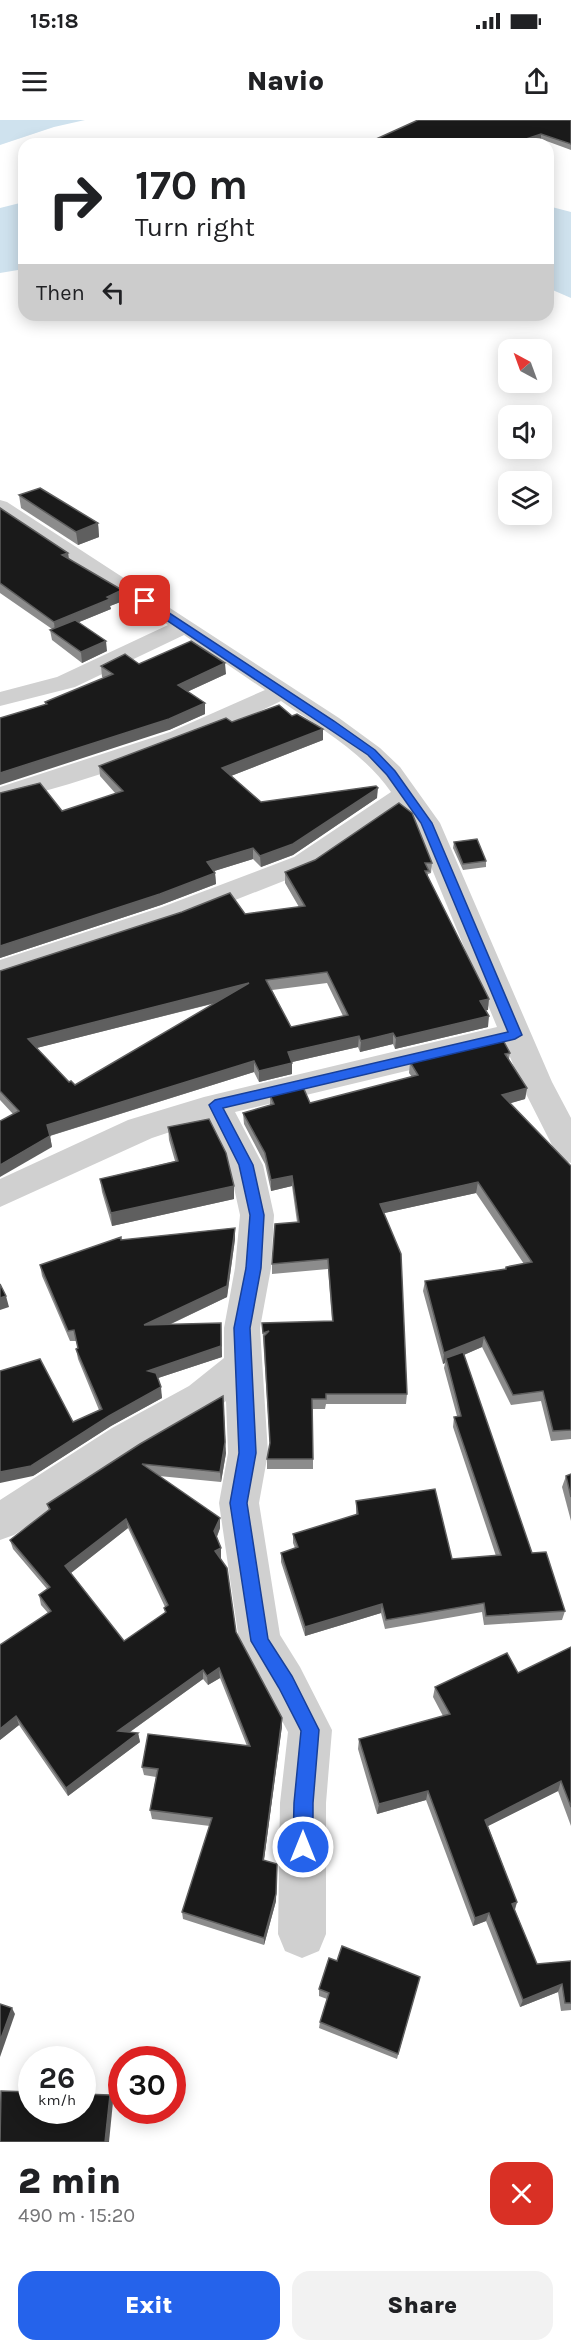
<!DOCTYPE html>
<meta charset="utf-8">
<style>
body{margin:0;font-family:Karla,sans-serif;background:#f2f2f2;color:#202124;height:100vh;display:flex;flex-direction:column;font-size:22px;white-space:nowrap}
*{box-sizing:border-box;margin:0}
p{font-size:20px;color:#757577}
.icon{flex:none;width:33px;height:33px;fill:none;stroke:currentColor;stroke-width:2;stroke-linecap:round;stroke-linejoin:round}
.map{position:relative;height:2022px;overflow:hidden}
.details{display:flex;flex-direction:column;background:#fff;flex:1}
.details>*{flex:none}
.top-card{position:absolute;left:18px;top:18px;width:536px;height:183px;border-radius:18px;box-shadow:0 3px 15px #0003;background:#fff;color:#202124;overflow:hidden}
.needle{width:39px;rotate:319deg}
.tools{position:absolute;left:498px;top:219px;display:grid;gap:12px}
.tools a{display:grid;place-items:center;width:54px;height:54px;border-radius:12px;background:#fff;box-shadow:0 3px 15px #0003;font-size:30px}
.speed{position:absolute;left:18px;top:1926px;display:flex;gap:12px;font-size:30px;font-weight:700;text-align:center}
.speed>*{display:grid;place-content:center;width:78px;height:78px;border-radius:50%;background:#fff;box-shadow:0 3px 15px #0003;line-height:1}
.speed small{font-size:15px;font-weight:400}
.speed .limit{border:9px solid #d22;background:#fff;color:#111}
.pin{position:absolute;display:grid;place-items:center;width:51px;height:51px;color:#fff;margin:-26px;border-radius:12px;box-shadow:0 3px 9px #0006}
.me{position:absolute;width:66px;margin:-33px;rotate:0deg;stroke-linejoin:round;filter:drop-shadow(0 0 4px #0008)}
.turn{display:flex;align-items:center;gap:21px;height:126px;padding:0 18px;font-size:27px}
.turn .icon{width:78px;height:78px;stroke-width:2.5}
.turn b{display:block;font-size:42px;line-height:51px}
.then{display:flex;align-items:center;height:57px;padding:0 18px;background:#0003;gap:12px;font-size:22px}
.round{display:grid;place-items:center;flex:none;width:63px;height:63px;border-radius:18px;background:#f2f2f2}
.overview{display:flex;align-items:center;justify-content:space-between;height:102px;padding:0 18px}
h1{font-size:36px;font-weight:800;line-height:45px}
.button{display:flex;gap:12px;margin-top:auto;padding:12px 18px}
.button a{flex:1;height:69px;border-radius:18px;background:#2563eb;color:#fff;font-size:24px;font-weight:800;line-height:69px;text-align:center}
.button a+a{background:#f2f2f2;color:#202124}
.status{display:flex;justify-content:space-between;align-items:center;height:42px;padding:0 30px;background:#fff;direction:ltr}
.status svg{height:16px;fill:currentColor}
header{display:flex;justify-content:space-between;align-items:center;height:78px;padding:0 18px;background:#fff;font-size:27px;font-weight:800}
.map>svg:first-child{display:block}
.water{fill:#cfe2ee}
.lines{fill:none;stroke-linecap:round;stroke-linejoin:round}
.minor{fill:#d0d0d0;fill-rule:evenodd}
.wall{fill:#8c8c8c;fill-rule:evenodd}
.shaded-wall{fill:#5f5f5f}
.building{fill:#1a1a1a;stroke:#5f5f5f;stroke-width:1.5;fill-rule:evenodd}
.route{fill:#2563eb;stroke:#184099;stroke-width:1.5}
</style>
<div class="status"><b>15:18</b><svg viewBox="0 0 49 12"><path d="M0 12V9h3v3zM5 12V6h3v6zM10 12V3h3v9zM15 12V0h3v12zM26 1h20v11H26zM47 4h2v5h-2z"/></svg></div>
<header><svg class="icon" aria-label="menu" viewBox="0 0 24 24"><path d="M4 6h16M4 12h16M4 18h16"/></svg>Navio<svg class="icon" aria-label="share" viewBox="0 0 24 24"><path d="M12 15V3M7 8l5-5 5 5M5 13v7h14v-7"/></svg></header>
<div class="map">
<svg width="571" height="2022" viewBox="0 0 571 2022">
<rect width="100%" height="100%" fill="#fff"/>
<g class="water">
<path d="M0 0H85L54 7 0 25Z"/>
<path d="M24 82V149L0 153V88Z"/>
<path d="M548 86 571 92V178L548 168Z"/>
</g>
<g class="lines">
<path class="minor" d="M0 380 7 382 339 598 380 628 400 647 440 703 552 962 571 998V1043L559 1039 520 962 506 927 235 992 263 1045 274 1095 271 1148 260 1208 268 1333 259 1383 280 1515 300 1547 332 1610 326 1683V1814L319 1831 302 1838 285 1831 278 1814 280 1683 288 1612 239 1521 219 1383 228 1333 226 1281 215 1290 140 1332 14 1415 0 1420V1380L112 1308 189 1266 224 1238V1208L235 1148 240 1095 229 1045 206 1000 152 1018 0 1087V1059L128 1000 204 977 497 907 413 703 402 689 314 749 182 801 0 861V840L162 787 294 737 391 672C364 633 320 608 281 581 192 625 96 659 0 683V667L170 612 265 570 184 515 75 567 0 586V572L57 557 168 505 0 395Z"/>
</g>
<g class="wall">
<path d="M571 0V30L541 19 527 24H374V20Z"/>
<path d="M19 375 98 403 99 417 78 425 21 388Z"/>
<path d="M0 388 68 433 69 438 123 481 110 486 111 489 79 502 107 531 82 543 52 520 50 510 52 509 0 473Z"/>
<path d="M139 544 226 554 187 572 205 583V594L169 610 45 584V582L104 558 102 557 101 546Z"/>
<path d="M292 596 323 620 231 656 261 682 377 678 293 735 261 747 253 739 214 751 215 753 216 764 161 785 0 838V673L62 691 116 674 100 656 99 646 232 602Z"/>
<path d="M454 722 486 741V747L463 750 453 728Z"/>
<path d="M432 743 431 753 428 754V758L488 890H486L488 907 395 929 393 924 360 932 358 927 292 942V954L259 962 254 952 50 1016 52 1027 13 994 0 980V851L245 794 299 787 285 763V752ZM327 863 343 896 291 907 272 870ZM216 883 75 965 69 962 36 928Z"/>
<path d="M510 933 509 939 527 968 525 979 510 983 571 1046V1319L551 1321 541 1281 511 1285 482 1227 464 1235 532 1433 565 1491 562 1500 484 1505 482 1492 385 1509 381 1493 305 1516 281 1442V1433L295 1428 293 1423V1414L356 1395V1381L452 1439 496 1436 453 1307 454 1297 457 1296 444 1248 445 1243 443 1244 423 1171 425 1161 505 1149 506 1147 524 1144 476 1073 384 1093 407 1274 406 1284H326L325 1289H313V1349H267V1339L270 1325 262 1203 332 1201 328 1149 272 1154V1144L297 1102 292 1066 271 1071 265 1044 244 1004 243 993 270 985V975L310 983 412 957 409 953 410 942Z"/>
<path d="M168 1007 234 1079 112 1106 102 1072 100 1059 175 1041 169 1020Z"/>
<path d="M235 1108V1119L227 1177 169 1205 221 1203 222 1237 158 1258 162 1278 111 1306 33 1356 73 1302 99 1290 78 1239 76 1229 78 1228 76 1221H70L42 1156 40 1145 121 1120Z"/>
<path d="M140 1324 226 1333 221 1362 159 1356 220 1398V1408L217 1417 221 1428 220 1438 236 1512 282 1606 264 1740 276 1781 264 1825 183 1799 182 1792 210 1706 152 1699 150 1690 156 1657 144 1655 142 1647 247 1626 220 1558 208 1565 203 1559 130 1612 138 1613 140 1622 68 1676 19 1605 0 1620 48 1493 41 1485 39 1475 47 1469 13 1429 10 1420 49 1390 47 1384ZM128 1408 165 1487 164 1488 165 1493 124 1521 71 1453Z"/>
<path d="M571 1354V1401L562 1367 566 1356Z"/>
<path d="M571 1527V1706L558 1671 488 1706 517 1782 515 1790 537 1844 571 1841V1890L561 1891 558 1872 520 1887 486 1801 473 1806 426 1680 377 1694 358 1629 359 1619 443 1596 433 1577 435 1567 518 1553Z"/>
<path d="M337 1841 420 1857 397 1939 319 1908 320 1902 327 1879 319 1876V1869Z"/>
</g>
<g class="shaded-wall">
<path d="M541 14V19L527 24H511Z"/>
<path d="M98 403 99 417 78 425 76 412Z"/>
<path d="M68 433 69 443 62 435Z"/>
<path d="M122 470 123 481 110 486 111 489 55 512 54 502Z"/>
<path d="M106 521 107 531 82 543 81 532Z"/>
<path d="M225 543 226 554 178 576V565Z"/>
<path d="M205 583V594L169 610 0 665V653Z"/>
<path d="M323 609V620L223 659 222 648Z"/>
<path d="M378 668 377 678 293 735 261 747 260 736Z"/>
<path d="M253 728V739L208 753 207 742Z"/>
<path d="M215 753 216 764 161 785 0 838V826Z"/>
<path d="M249 863 250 874 29 930 28 919Z"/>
<path d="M489 879 488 890 479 892 480 881Z"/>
<path d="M489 896 488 907 395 929 396 918Z"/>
<path d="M393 913V924L360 932 361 921Z"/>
<path d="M359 916 358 927 288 943V932Z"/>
<path d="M254 941V952L49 1016 47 1005Z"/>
<path d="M292 943V954L259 962V951Z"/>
<path d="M527 968 525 979 501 986 502 975Z"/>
<path d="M50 1016 52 1027 0 1057V1045Z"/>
<path d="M292 1056V1066L271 1071V1060Z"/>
<path d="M478 1062 476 1073 380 1094V1084Z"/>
<path d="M234 1066V1079L112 1106 111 1093Z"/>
<path d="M235 1108V1119L227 1177 145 1216 144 1205Z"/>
<path d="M6 1176 9 1187 0 1190V1178Z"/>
<path d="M221 1203 222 1237 149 1261 148 1251Z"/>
<path d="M484 1217 482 1227 447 1242 446 1238 445 1243 443 1244 444 1233Z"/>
<path d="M161 1267 162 1278 111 1306 33 1356 0 1363V1352Z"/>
<path d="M223 1276 226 1333 221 1362 220 1352Z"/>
<path d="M220 1398V1408L215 1421 214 1411Z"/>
<path d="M126 1399 128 1408 67 1456 65 1446Z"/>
<path d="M221 1428V1438L216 1440 215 1431Z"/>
<path d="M382 1484 381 1493 305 1516V1507Z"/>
<path d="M219 1548 220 1558 208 1565 207 1556Z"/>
<path d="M203 1550V1559L120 1619 118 1611Z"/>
<path d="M16 1596 19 1605 0 1620V1609Z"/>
<path d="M282 1598V1606L263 1747V1740Z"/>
<path d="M138 1613 140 1622 68 1676 66 1668Z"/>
<path d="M561 1661 558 1671 482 1709 485 1700Z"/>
<path d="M428 1671 426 1680 377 1694 379 1684Z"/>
<path d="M277 1744 276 1781 264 1825V1818Z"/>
<path d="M517 1782 514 1791 512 1784Z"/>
<path d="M489 1793 486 1801 473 1806 475 1798Z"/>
<path d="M562 1864 558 1872 520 1887 523 1880Z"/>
<path d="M12 1888 15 1894 0 1937V1921Z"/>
<path d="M110 1975 113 1982 109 2022H105Z"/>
</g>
<g class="building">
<path d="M418 0H571V24L541 14 511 24H395L374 20Z"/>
<path d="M40 368 98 403 76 412 19 375Z"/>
<path d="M0 388 68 433 62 435 122 470 107 477 110 479 54 502 0 463Z"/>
<path d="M75 500 106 521 81 532 50 510Z"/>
<path d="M191 521 225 543 178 565 205 583 169 599 0 653V598L47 584 45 582 113 554 101 546 125 534 139 544Z"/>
<path d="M279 585 292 596 297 594 323 609 222 648 261 682 376 666 378 668 293 724 260 736 253 728 207 742 215 753 160 774 0 826V673L40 663 62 691 123 671 99 646 226 598 232 602Z"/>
<path d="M399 683 412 693 432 743H425L429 751H425L489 879 480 881 489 896 396 918 393 913 361 921 359 916 288 932 292 943 259 951 254 941 47 1005 50 1016 0 1045V1001L19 991 0 971V851L182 792 230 773 245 794 305 786 285 752 315 740ZM327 852 348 895 291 907 266 860ZM249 863 75 965 71 961 69 962 28 919Z"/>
<path d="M477 719 486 741 463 744 454 722Z"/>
<path d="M503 920 510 933 505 934 527 968 502 975 571 1046V1310L553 1311 543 1271 513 1275 484 1217 444 1233 425 1161 506 1149V1147L532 1142 478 1062 380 1084 401 1134 407 1274H326V1279H312L313 1339H267L270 1323 264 1216 269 1211 263 1213 262 1203 333 1201 328 1139 272 1144 275 1104 299 1102 292 1056 271 1060 265 1033 243 993 274 984 270 975 303 967 310 983 418 955 410 942Z"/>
<path d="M209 999 226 1033 234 1066 111 1093 100 1059 178 1041 168 1007Z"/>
<path d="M235 1108 227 1166 144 1205 221 1203V1226L148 1251 156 1253 161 1267 109 1296 31 1346 0 1352V1251L40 1239 73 1302 102 1289 76 1229 78 1228 74 1210 68 1211 40 1145 121 1117V1120Z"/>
<path d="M0 1164 6 1176 0 1178Z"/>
<path d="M463 1232 532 1433 546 1432 565 1491 486 1496 484 1483 386 1500 382 1484 305 1507 281 1433 298 1427 293 1414 358 1394 356 1381 435 1369 452 1439 501 1435 454 1297 461 1296 446 1238Z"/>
<path d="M223 1276 225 1322 220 1352 142 1344 220 1398 214 1411 221 1428 215 1431 227 1448 236 1512 282 1598 263 1740 277 1744 276 1774 264 1818 182 1792 212 1698 150 1690 158 1649 142 1647 148 1614 250 1626 219 1548 207 1556 203 1550 118 1611 138 1613 66 1668 16 1596 0 1609V1525L51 1491 39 1475 50 1467 10 1420 50 1389 47 1384 140 1324ZM126 1399 168 1485 164 1488 166 1492 124 1521 65 1446Z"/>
<path d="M571 1354V1377L566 1356Z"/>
<path d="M571 1527V1687L561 1661 485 1700 517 1782 512 1784 537 1844 571 1841V1883H565L562 1864 523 1880 489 1793 475 1798 428 1671 379 1684 359 1619 450 1594 435 1567 507 1533 518 1553Z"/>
<path d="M342 1826 420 1857 398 1934 320 1902 329 1873 319 1869 329 1838 337 1841Z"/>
<path d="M0 1884 12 1888 0 1921Z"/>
<path d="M1 1971 32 1972V1990H82V1974L110 1975 105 2022H0Z"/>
</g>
<path class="route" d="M141 479H148L334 601 375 630 395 651 432 703 522 915 515 919 223 988 253 1045 264 1095 261 1148 250 1208 256 1333 247 1383 268 1519 292 1556 319 1610 313 1683V1727L310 1734 303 1736 296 1734 293 1727 294 1683 301 1611 279 1568 251 1521 230 1383 239 1333 234 1208 246 1148 250 1095 239 1045 209 985 215 980 508 912 421 703 387 655 368 635 141 483Z"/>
</svg>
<div class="tools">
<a><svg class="needle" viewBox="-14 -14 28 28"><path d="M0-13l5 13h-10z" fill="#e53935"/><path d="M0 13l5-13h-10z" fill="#757577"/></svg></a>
<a><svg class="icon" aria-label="sound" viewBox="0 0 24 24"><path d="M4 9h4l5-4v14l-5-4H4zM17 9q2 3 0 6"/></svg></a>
<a><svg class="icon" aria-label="layers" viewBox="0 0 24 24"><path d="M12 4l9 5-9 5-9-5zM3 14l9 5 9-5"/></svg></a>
</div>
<div class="speed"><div>26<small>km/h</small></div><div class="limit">30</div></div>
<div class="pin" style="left:145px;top:481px;background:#d93025"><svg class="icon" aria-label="arrive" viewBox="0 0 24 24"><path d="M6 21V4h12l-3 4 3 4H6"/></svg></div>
<svg class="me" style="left:303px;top:1727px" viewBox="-20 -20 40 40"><circle r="17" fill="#2563eb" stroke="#fff" stroke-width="3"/><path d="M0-11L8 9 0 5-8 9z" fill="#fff"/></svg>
<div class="top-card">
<div class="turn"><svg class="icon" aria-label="right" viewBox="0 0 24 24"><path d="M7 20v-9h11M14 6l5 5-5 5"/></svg><div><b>170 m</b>Turn right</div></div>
<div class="then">Then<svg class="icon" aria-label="left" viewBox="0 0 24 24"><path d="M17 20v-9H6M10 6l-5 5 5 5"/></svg></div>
</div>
</div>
<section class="details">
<div class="overview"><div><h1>2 min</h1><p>490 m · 15:20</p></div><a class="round" style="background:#d93025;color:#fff"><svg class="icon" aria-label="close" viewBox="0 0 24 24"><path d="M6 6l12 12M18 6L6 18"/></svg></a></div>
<div class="button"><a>Exit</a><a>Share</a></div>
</section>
